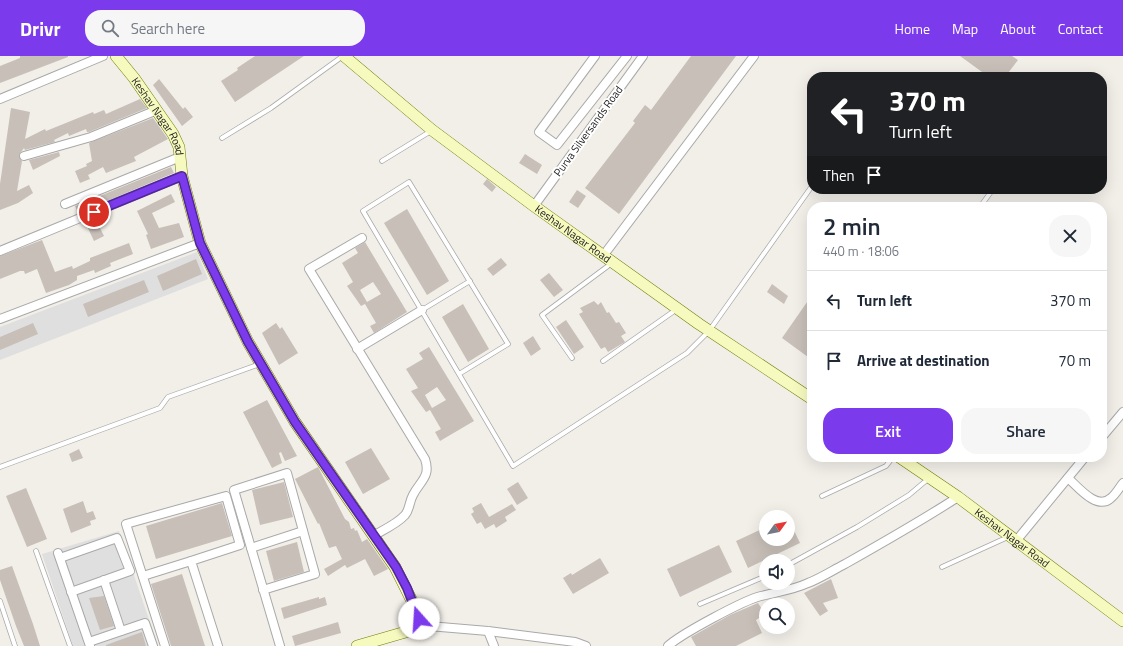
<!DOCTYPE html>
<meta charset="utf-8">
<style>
body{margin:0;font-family:"Titillium Web",sans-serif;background:#f6f6f7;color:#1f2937;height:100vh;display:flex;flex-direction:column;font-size:15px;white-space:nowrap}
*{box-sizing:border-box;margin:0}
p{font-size:13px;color:#747a83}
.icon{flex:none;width:22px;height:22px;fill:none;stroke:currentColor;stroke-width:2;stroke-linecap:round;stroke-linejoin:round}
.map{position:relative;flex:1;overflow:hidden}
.sheet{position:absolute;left:807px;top:146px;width:300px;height:260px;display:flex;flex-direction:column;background:#fff;border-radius:16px;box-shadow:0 4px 16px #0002}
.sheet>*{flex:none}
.top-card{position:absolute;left:807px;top:16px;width:300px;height:122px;border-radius:16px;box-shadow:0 4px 16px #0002;background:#202124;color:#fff;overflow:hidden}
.needle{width:26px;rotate:57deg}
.controls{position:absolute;left:759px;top:454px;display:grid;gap:8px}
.controls a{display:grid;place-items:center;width:36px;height:36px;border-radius:50%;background:#fff;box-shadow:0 4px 16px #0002;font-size:20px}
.pin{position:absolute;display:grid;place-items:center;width:34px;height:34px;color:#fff;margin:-17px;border:2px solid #fff;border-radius:50%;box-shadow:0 1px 4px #0007}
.me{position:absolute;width:44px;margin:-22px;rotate:341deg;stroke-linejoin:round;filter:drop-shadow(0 0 3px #0008)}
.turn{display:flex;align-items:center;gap:14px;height:84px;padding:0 16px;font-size:18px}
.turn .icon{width:52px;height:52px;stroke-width:2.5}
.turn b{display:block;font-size:28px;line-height:34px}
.then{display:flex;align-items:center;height:38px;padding:0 16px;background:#0003;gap:8px;font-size:15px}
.round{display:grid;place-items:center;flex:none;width:42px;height:42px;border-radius:16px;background:#f6f6f7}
.headline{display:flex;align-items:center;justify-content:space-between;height:68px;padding:0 16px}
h1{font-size:24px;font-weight:600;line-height:30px}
.cta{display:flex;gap:8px;margin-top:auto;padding:8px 16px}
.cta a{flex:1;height:46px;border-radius:16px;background:#7c3aed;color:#fff;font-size:16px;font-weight:600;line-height:46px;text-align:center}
.cta a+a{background:#f6f6f7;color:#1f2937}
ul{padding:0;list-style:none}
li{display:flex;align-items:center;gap:12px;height:60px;padding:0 16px;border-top:1px solid #e0e1e3}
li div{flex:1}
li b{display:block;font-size:15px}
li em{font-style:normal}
header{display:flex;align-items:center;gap:24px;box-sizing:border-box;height:56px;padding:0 20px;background:#7c3aed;color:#fff}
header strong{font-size:19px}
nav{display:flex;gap:22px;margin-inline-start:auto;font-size:14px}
.search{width:280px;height:36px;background:#f6f6f7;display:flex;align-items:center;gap:10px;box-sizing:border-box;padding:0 14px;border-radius:16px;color:#747a83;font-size:15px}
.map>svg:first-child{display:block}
.residential{fill:#e0dfdf}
.building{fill:#c7bfb8;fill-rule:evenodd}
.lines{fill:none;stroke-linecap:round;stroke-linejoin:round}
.lane-casing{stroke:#a9a9a9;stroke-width:5.5}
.street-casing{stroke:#a9a9a9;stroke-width:10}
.secondary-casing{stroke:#707d05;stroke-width:12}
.lane{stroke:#fff;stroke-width:4}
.street{stroke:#fff;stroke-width:8}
.secondary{stroke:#f7fabf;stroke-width:11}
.route-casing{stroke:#51269a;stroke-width:10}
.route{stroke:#7c3aed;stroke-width:7}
.labels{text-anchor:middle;stroke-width:4;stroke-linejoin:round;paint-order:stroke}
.street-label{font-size:11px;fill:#222;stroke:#fff}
</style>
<header>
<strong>Drivr</strong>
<div class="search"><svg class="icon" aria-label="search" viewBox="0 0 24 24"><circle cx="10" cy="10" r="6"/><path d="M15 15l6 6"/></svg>Search here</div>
<nav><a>Home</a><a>Map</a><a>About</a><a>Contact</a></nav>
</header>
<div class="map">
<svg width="1123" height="590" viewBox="0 0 1123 590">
<rect width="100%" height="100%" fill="#f2efe9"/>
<g class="residential">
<path d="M197 196 208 223 0 304V271Z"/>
<path d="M119 475 158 590H73L42 498Z"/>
</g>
<g class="building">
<path d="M20 0H68V1L0 27V10L20 2Z"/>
<path d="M255 0H304L235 46 221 25 238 14 237 12Z"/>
<path d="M691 0H736L619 158 585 132 635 67 633 65 645 49 651 54Z"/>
<path d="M960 0H1012L1018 4 1005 21H989Z"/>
<path d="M159 23 183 53 185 51 193 61 182 70 153 29Z"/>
<path d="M140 43 147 52 89 76H87L86 73 69 80 68 77 54 84 55 86 25 94 24 92 19 99 22 105 17 135 29 129 33 137 18 147 0 154V128L11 52 30 56 25 83 45 73 46 75 93 56 94 58 104 54 106 58Z"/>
<path d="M153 62 168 83 134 101 136 105 106 117 103 111 88 119 90 123 80 127 75 115 87 110 86 108 92 105 89 87Z"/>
<path d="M59 96 60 100 33 114 29 104Z"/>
<path d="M525 98 542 109 537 118 519 107Z"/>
<path d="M171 111 174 117 78 157 75 150Z"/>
<path d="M487 123 496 131 492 136 483 128Z"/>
<path d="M577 134 586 140 578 152 569 146Z"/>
<path d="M171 138 175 146 152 157 159 172 179 167 184 181 151 193 146 179 148 178 137 155Z"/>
<path d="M407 153 449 225 427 239 384 167Z"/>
<path d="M95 162 104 180 94 185 85 166Z"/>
<path d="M42 184 55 216 72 210 73 213 90 205V202L129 187 133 198 110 207 111 210 95 217 94 214 77 220V224L69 229 46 237 37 213 25 218 24 215H20L0 223V200Z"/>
<path d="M365 186 407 256 374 277 370 270 376 267 365 248 361 250 347 230 353 226 342 207 358 197 355 192ZM373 226 381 238 367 246 360 234Z"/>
<path d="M501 202 507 209 493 220 487 213Z"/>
<path d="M196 203 202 218 163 235 157 220Z"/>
<path d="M549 217 563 234 554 241 540 224Z"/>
<path d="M144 224 149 236 88 261 83 248Z"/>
<path d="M772 228 788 240 784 248 767 236Z"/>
<path d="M812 239V294L808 301 782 282Z"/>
<path d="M594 245 598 249 601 246 607 257 609 256 616 267 619 266 626 277 621 280 625 286 608 296 605 291 601 293 579 258 583 256 580 252Z"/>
<path d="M463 248 489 293 468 306 442 261Z"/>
<path d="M566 264 584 291 574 298 556 271Z"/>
<path d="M33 267 38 278 0 294V281Z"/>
<path d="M276 267 280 273 282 271 298 297 279 309 262 277Z"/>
<path d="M533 280 541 293 531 300 523 287Z"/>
<path d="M429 291 474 365 440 385 435 376 441 373 430 354 426 356 411 335 418 332 406 313 423 303 419 297ZM437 331 446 344 432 352 425 339Z"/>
<path d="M267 344 297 400 285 405 281 396 279 397 282 407 272 412 243 356Z"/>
<path d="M371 392 390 423 363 438 345 406Z"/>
<path d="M79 393 83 402 72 406 69 398Z"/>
<path d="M318 411 345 463 349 466 351 473 354 472 355 475 357 474 362 486 367 483 388 513 374 520 365 503 347 512 345 509 328 520 324 513 342 503 336 490 329 492 319 467 318 468 295 423Z"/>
<path d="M284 426 293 461 260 469 252 434Z"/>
<path d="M518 426 528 442 517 449 507 433Z"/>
<path d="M26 432 47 483 27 491 6 440Z"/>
<path d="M83 445 87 457 93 455 96 463 90 465 91 469 71 477 63 453Z"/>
<path d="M222 447 232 480 156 503 146 470Z"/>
<path d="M481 447 489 461 512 448 516 454 505 461 507 465 496 472 494 468 485 473 481 466 477 468 471 458 474 456 472 452Z"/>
<path d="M788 462 800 487 748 512 736 485 766 471V483H788Z"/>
<path d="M297 486 304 516 274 525 266 495Z"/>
<path d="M719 489 732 516 680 541 667 513Z"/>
<path d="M600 502 609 517 573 538 563 522 571 517 572 519Z"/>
<path d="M12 510 33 568 40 590H24L16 570 0 524V514Z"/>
<path d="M182 518 205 590H171L151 528Z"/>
<path d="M831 523 838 542 823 547 828 555 820 560 804 537Z"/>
<path d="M104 540 114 570 100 574 89 542Z"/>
<path d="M319 541V543L325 541 327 549 284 563 281 552Z"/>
<path d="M758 547 765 558 756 564 762 577 736 590H696L691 581 730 559Z"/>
<path d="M338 566 341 577 295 590 292 580Z"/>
<path d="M142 576 146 590H106V589Z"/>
</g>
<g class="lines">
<defs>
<g id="lane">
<path d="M222 82 271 52 343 0"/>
<path d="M382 105 431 75"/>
<path d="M980 151 993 133"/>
<path d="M422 254 470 225"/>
<path d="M572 302 542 259 612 207"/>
<path d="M603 305 677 253"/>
<path d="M459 318 508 288 409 126 363 155 513 410 687 297 709 275 812 130"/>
<path d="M0 411 160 352 168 341 260 308"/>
<path d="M822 440 886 410 893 401"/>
<path d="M36 495 70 590"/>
<path d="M788 509 857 471 909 439 928 423"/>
<path d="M942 511 1008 481"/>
<path d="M0 545 15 590"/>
<path d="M700 548 766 520"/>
</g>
<g id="street">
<path d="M595 0 539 76 557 89 627 0"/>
<path d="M0 43 103 0"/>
<path d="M24 100 91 81 157 54"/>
<path d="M65 148 180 101"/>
<path d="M534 150 643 0"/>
<path d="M362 182 309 213 425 403C431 421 420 425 413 439 409 446 410 453 405 459 397 468 383 474 373 480"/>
<path d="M0 195 182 120"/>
<path d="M603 200 754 0"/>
<path d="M0 263 200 187"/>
<path d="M357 293 422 254"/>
<path d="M1102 381 1123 356"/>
<path d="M1068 422C1078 431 1097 455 1111 442 1116 438 1119 432 1123 427"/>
<path d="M1016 485 1085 401"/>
<path d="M251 492 303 475"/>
<path d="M58 497 90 590"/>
<path d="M60 502 117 482 130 515 71 536"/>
<path d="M143 520 191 505"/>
<path d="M104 524 121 575"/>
<path d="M263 534 315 518 287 417 234 434 280 590"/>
<path d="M417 569 488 575 575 586 586 590"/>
<path d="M488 575 494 590"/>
<path d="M89 586 145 567 153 590"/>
<path d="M165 590 126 468 226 440 240 489 191 505 218 590"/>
<path d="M668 590C681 578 744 544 761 540 777 536 793 534 808 527 821 522 833 514 845 508 884 486 921 465 958 441"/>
</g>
<g id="secondary">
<path id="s1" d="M116 0 134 22 173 78 179 91 182 120 200 187 248 286 295 366 395 511 416 553 419 563 417 569 409 575 357 590"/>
<path id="s2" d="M344 0 432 74 534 150 699 268 812 343"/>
<path id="s3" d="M899 401 958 441 1123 565"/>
</g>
</defs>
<use href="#lane" class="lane-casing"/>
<use href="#street" class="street-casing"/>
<use href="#secondary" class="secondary-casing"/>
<use href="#lane" class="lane"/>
<use href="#street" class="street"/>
<use href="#secondary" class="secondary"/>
</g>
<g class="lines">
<defs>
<path id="route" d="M94 156 182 120 200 187 248 286 295 366 396 511 407 532 419 563"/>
</defs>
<use href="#route" class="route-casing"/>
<use href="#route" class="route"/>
</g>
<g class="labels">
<g class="street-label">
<text dy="4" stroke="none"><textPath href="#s1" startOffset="74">Keshav Nagar Road</textPath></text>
<text transform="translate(588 75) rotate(-54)" y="4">Purva Silversands Road</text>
<text dy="4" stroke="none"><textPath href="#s2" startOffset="290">Keshav Nagar Road</textPath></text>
<text dy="4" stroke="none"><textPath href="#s3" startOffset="139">Keshav Nagar Road</textPath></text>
</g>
</g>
</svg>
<div class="controls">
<a><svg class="needle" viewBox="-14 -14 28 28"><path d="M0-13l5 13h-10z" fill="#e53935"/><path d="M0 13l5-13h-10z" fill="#747a83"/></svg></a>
<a><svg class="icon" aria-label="sound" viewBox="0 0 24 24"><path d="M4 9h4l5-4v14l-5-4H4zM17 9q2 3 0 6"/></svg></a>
<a><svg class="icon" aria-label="search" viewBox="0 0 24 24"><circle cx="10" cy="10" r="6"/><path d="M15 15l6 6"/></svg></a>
</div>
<div class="pin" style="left:94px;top:156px;background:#d93025"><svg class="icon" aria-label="arrive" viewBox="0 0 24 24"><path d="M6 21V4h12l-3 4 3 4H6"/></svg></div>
<svg class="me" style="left:419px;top:563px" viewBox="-20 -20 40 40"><circle r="19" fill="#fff"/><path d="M0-13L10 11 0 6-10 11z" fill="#7c3aed"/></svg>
<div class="top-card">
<div class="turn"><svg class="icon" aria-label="left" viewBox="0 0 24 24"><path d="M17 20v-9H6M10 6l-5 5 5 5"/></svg><div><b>370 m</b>Turn left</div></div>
<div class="then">Then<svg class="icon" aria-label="arrive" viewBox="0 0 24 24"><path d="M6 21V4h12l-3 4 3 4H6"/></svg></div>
</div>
<section class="sheet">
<div class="headline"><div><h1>2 min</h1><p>440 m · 18:06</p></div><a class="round"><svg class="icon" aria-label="close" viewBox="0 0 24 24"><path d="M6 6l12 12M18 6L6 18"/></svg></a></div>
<ul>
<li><svg class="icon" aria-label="left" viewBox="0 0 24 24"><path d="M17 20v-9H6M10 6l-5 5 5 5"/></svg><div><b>Turn left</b></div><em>370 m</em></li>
<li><svg class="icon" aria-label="arrive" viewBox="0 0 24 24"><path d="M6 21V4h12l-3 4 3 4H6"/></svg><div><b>Arrive at destination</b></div><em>70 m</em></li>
</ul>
<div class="cta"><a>Exit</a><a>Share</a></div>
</section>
</div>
